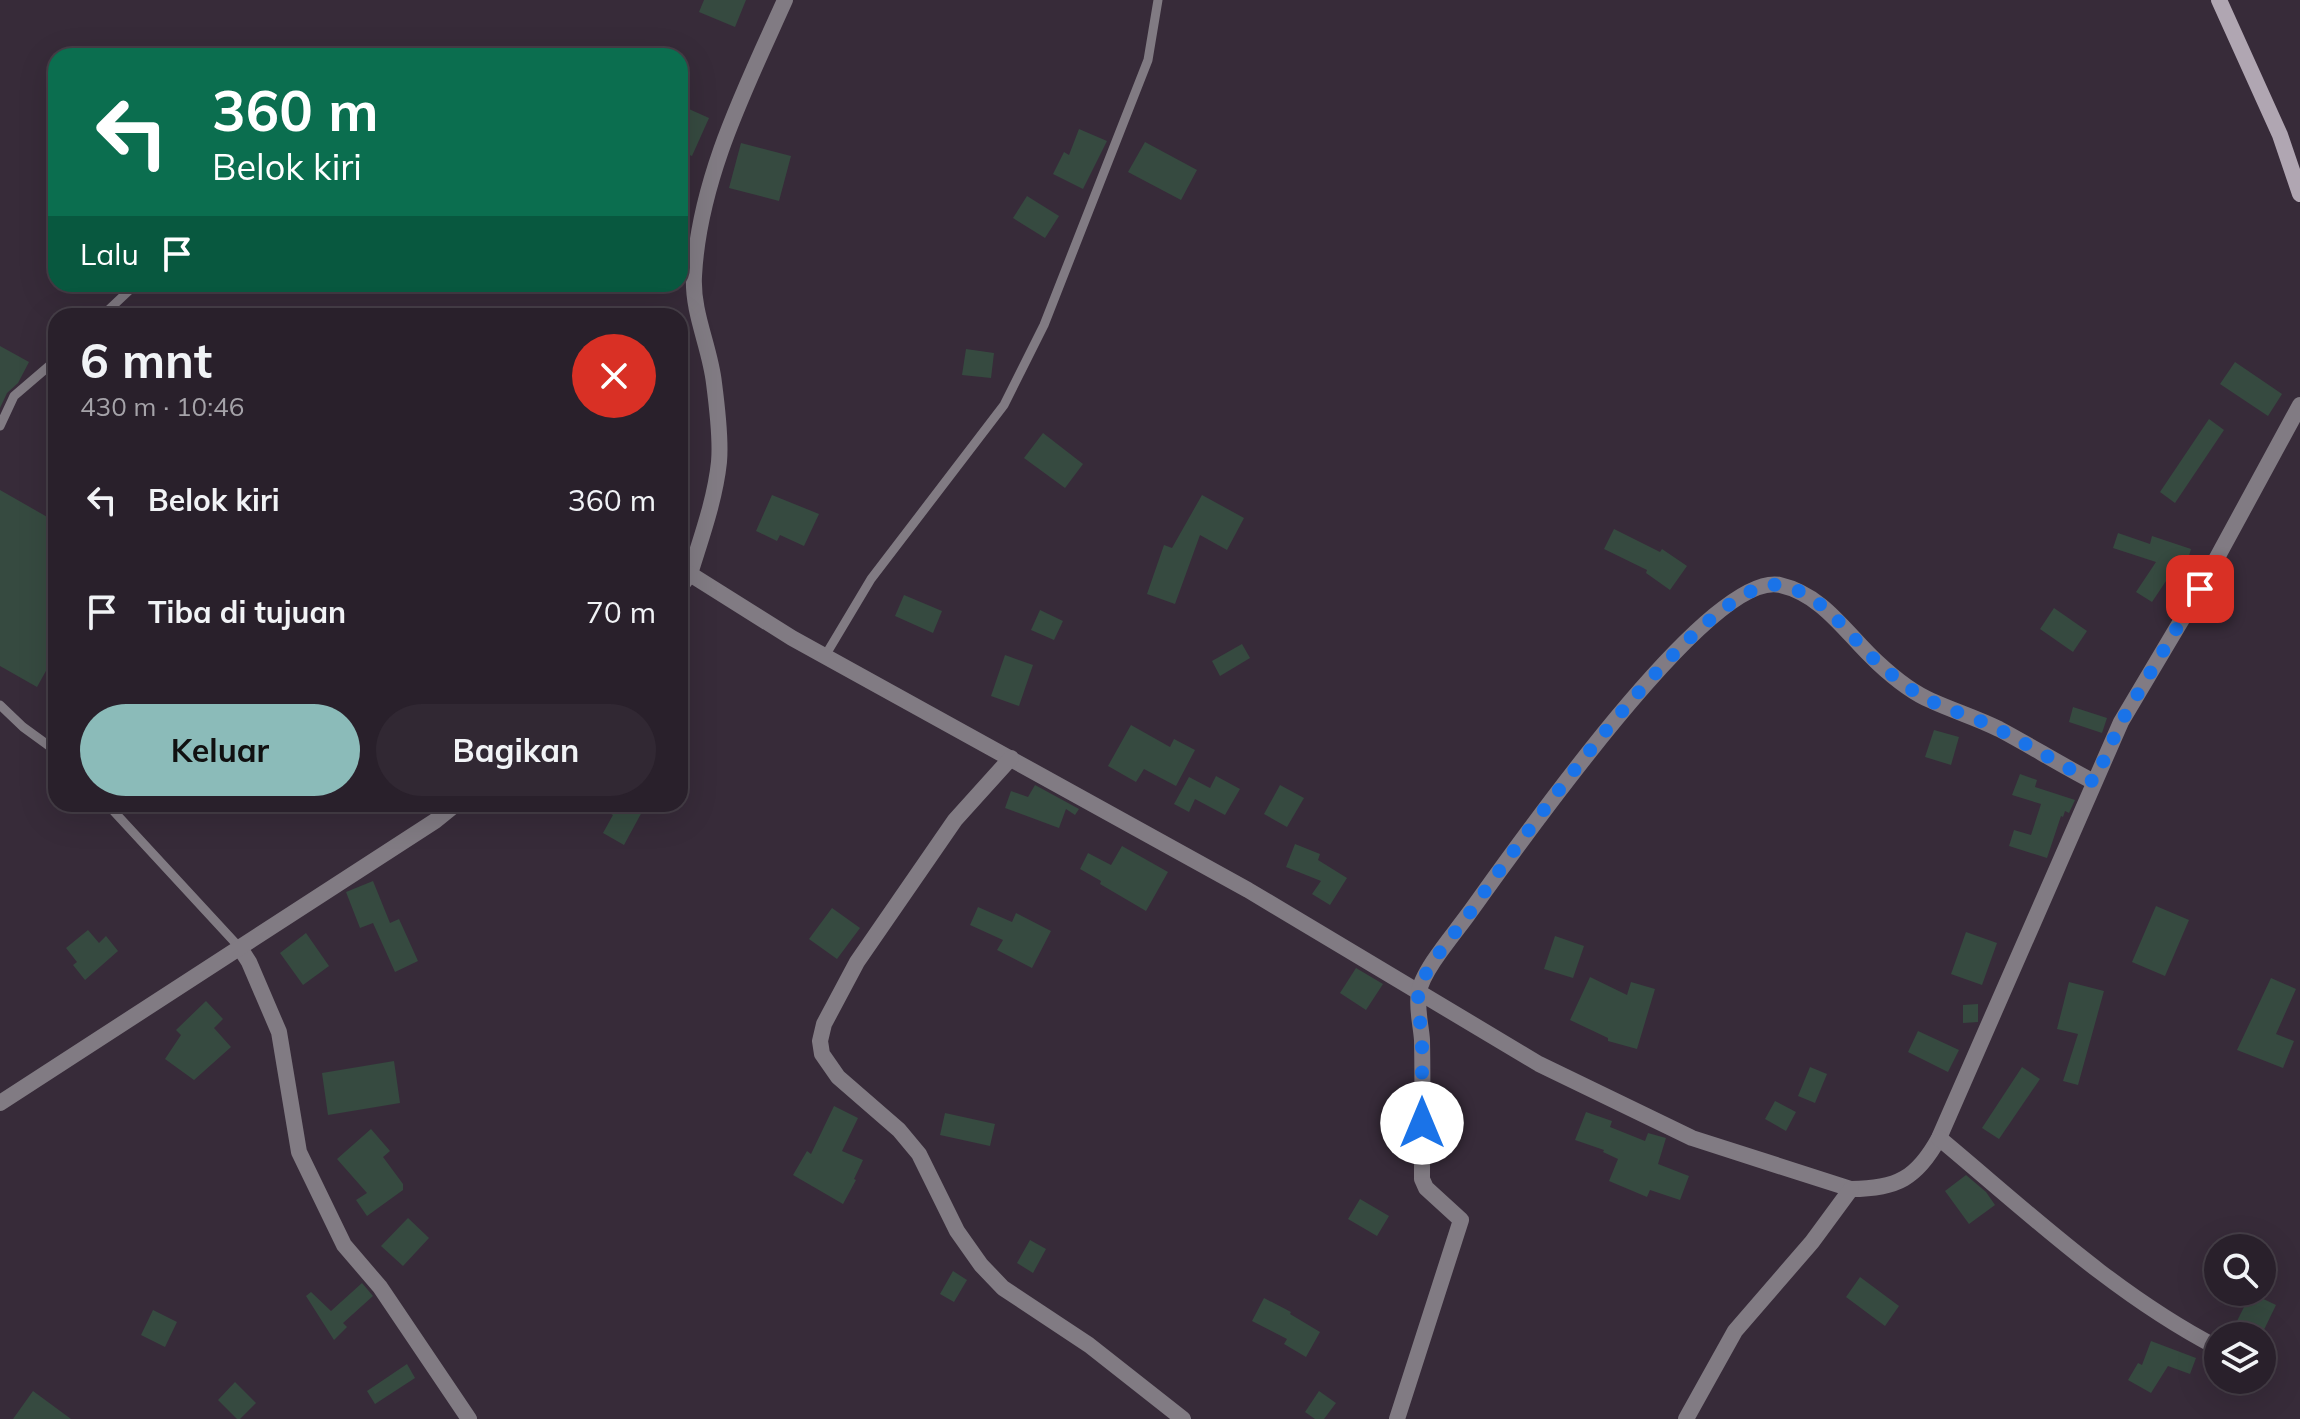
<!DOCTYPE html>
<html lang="id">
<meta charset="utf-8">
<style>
body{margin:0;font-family:Mulish,sans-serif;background:#312833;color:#f1f3f6;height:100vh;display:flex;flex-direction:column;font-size:30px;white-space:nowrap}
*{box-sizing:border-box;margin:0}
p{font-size:26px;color:#a5a3a9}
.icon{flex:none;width:44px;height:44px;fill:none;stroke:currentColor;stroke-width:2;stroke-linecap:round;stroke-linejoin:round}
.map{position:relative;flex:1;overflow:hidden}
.panel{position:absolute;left:48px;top:308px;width:640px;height:504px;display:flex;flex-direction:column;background:#29202b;border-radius:24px;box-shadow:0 8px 32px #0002,0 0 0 2px #453e47}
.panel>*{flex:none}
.top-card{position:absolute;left:48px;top:48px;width:640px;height:244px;border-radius:24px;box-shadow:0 8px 32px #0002,0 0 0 2px #453e47;background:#0b6e4f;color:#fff;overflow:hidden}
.tools{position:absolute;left:2204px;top:1234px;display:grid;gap:16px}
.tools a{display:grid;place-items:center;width:72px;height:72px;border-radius:50%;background:#29202b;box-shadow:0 8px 32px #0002,0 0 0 2px #453e47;font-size:40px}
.pin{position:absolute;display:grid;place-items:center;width:68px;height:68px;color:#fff;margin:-34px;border-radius:16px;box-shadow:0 4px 12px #0006}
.me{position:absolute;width:88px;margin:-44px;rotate:0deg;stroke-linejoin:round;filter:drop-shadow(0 0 6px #0008)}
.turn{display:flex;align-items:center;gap:28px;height:168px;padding:0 32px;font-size:36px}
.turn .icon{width:104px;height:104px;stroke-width:2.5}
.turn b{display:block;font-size:56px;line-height:68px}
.then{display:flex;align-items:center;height:76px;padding:0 32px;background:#0003;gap:16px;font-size:30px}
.round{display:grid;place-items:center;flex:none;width:84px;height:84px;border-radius:42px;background:#312833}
.overview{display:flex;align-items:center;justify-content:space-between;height:136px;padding:0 32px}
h1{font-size:48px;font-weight:700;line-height:60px}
.cta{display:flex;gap:16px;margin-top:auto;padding:16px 32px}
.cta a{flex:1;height:92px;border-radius:48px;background:#8bbbb9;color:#111;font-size:32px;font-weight:700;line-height:92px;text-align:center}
.cta a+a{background:#312833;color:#f1f3f6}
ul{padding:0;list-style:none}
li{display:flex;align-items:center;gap:24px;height:112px;padding:0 32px}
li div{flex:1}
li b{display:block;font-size:30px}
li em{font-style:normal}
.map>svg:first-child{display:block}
.building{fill:#364a40}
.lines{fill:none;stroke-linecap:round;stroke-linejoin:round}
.lane{stroke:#817b83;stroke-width:9}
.street{stroke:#817b83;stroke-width:16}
.secondary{stroke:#b0a6b2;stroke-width:16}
.route{stroke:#1a73e8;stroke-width:14;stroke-dasharray:0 25.2}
</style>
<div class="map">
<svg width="2300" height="1419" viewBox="0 0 2300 1419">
<rect width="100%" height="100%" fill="#372b39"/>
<g class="building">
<path d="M704 0H746L735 27 699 12Z"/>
<path d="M680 105 709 118 692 156 680 151Z"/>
<path d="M1079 129 1107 141 1083 189 1053 174 1064 152 1069 155Z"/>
<path d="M1145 142 1197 170 1181 200 1128 172Z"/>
<path d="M741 143 791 156 779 201 729 188Z"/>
<path d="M1027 196 1059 216 1045 238 1013 218Z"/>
<path d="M0 346 29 362 18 383 7 393 0 408Z"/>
<path d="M966 349 994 353 991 378 962 375Z"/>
<path d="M2235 362 2282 394 2268 416 2220 384Z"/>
<path d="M2209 419 2224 430 2175 503 2160 492Z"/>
<path d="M1043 433 1083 464 1065 488 1024 458Z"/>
<path d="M0 490 56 522V653L37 687 0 666Z"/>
<path d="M772 495 819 514 804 546 780 535 777 541 756 531Z"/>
<path d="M1202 495 1244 518 1227 550 1200 535 1175 604 1147 594 1164 545 1172 548Z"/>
<path d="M1614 529 1660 552 1662 549 1687 566 1670 590 1646 573 1647 570 1604 549Z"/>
<path d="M2118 533 2150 544 2152 536 2191 549 2186 566 2178 563 2152 602 2136 592 2156 562 2113 548Z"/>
<path d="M904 595 942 611 933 633 895 616Z"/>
<path d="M2054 608 2087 631 2073 652 2040 629Z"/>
<path d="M1040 610 1063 621 1054 640 1031 630Z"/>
<path d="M1242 644 1250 658 1220 676 1212 661Z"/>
<path d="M1005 655 1033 665 1019 706 991 696Z"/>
<path d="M2073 707 2107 718 2102 733 2069 722Z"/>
<path d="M1131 725 1170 747 1174 739 1195 750 1176 786 1144 769 1136 782 1108 766Z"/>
<path d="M1934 730 1959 737 1951 765 1925 757Z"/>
<path d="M2020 774 2037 780 2035 787 2075 800 2069 813 2065 811 2063 817 2061 816 2047 858 2009 846 2014 830 2031 835 2041 804 2012 795Z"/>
<path d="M1216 776 1240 789 1225 815 1195 799 1189 812 1174 804 1189 777 1210 788Z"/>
<path d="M1035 785 1079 809 1075 815 1066 809 1059 828 1005 808 1011 791 1028 797Z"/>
<path d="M1280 785 1304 798 1287 827 1264 814Z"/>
<path d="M592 804H631L643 810 624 845 603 833 613 815Z"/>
<path d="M1295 844 1320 854 1318 860 1347 878 1330 905 1312 894 1321 881 1286 867Z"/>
<path d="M1122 846 1168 872 1146 911 1100 884 1101 881 1080 869 1088 853 1111 865Z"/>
<path d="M373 881 390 923 399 919 418 961 395 972 373 923 360 928 346 892Z"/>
<path d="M2156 906 2189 920 2165 976 2132 962Z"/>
<path d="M978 907 1012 922 1016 913 1051 931 1032 968 997 950 1003 940 970 925Z"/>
<path d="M832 908 860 928 837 959 809 939Z"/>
<path d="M88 930 99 943 106 936 118 951 85 980 73 965 77 962 66 948Z"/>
<path d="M1966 932 1997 943 1982 985 1951 974Z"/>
<path d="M306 933 329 966 303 985 280 953Z"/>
<path d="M1555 936 1584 946 1573 978 1544 969Z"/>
<path d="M1356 968 1383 984 1366 1010 1340 993Z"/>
<path d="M1590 977 1627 995 1631 982 1655 989 1637 1049 1608 1041V1038L1570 1020Z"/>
<path d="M2271 978 2296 989 2276 1034 2294 1041 2283 1068 2237 1050Z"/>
<path d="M2069 982 2104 991 2078 1085 2063 1081 2078 1034 2057 1029Z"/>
<path d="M206 1001 223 1019 214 1028 231 1047 194 1080 165 1059 181 1035 176 1030Z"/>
<path d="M1978 1004V1022L1963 1023V1005Z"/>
<path d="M1918 1031 1959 1050 1948 1072 1908 1052Z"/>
<path d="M394 1061 400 1103 328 1115 322 1073Z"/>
<path d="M1810 1067 1827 1074 1815 1103 1798 1096Z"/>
<path d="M2022 1067 2040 1079 1999 1139 1982 1128Z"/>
<path d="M1775 1101 1796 1112 1786 1131 1765 1119Z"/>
<path d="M834 1106 858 1118 842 1151 863 1160 854 1179 856 1180 843 1204 793 1175 807 1151 811 1154Z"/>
<path d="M1586 1112 1612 1121 1610 1127 1645 1141 1648 1133 1666 1138 1658 1164 1689 1176 1680 1200 1650 1190 1647 1197 1609 1181 1618 1159 1603 1152 1604 1150 1575 1140Z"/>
<path d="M945 1113 995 1124 990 1146 940 1135Z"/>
<path d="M371 1129 390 1151 383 1157 403 1184V1190L367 1216 356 1200 367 1193 337 1159Z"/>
<path d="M1966 1175 1986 1192 1995 1205 1969 1224 1945 1191Z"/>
<path d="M1360 1199 1389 1216 1377 1236 1348 1219Z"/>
<path d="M408 1218 429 1238 403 1266 381 1246Z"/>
<path d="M1030 1240 1046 1249 1033 1273 1017 1263Z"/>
<path d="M953 1271 967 1280 954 1302 940 1294Z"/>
<path d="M1860 1277 1899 1306 1885 1326 1846 1297Z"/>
<path d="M362 1283 373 1296 343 1323 347 1327 334 1340 306 1296 311 1292 331 1311Z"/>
<path d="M2251 1293 2276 1305 2261 1336H2253L2234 1327Z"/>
<path d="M1264 1298 1291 1312 1290 1314 1320 1332 1306 1357 1284 1344 1287 1339 1252 1321Z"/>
<path d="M153 1310 177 1322 165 1347 141 1335Z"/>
<path d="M2151 1341 2196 1358 2190 1374 2168 1366 2151 1393 2128 1380 2138 1363 2142 1365Z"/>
<path d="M407 1364 415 1378 375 1404 367 1391Z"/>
<path d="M235 1382 256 1403 240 1419H237L218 1400Z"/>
<path d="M33 1391 71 1419H13Z"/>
<path d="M1319 1391 1336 1403 1324 1419H1315L1305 1412Z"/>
</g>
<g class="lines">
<g class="lane">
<path d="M102 316 136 284"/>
<path d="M0 426 14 396 56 360"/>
<path d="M825 656 871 579 1004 405 1044 325 1148 60 1158 0"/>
<path d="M0 705 23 727 56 751"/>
<path d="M107 804 240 948"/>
</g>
<g class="street">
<path d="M690 574C701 538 715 500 719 462 721 440 717 406 714 383 710 347 692 313 694 276 699 179 746 87 785 0"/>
<path d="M680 587 690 574 792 638 1248 890 1539 1064 1692 1138 1851 1189C1897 1189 1917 1178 1939 1138L2121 722 2200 589 2300 405"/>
<path d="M1011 758 955 820 857 962 824 1024 820 1041 822 1054 838 1077 899 1130 919 1154 957 1231 981 1265 1003 1288 1089 1345 1183 1419"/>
<path d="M240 948 249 962 279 1032 299 1152 344 1245 380 1287 469 1419"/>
<path d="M0 1103 435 821 456 804"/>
<path d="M1939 1138C2029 1213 2114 1294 2218 1348"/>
<path d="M1397 1419 1461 1220 1426 1188 1422 1179C1422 1133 1423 1087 1422 1040 1421 1025 1416 1007 1419 992 1422 971 1454 934 1467 916 1510 857 1708 570 1780 585 1824 595 1847 635 1878 663 1893 677 1913 693 1932 701 1954 711 1977 718 1999 729 2031 746 2061 765 2094 782"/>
<path d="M1686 1419 1735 1331 1812 1242 1851 1189"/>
</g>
<path class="secondary" d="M2219 0 2280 135 2300 194"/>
</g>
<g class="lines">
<path class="route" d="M1422 1123C1422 1095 1422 1066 1422 1038 1421 1024 1416 1003 1419 990 1426 965 1454 935 1469 914 1511 853 1707 574 1779 585 1822 592 1848 635 1877 662 1893 676 1912 692 1931 701 1953 712 1977 718 1998 729 2030 746 2061 765 2094 782L2121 722 2200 589"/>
</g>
</svg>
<div class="tools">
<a><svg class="icon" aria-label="search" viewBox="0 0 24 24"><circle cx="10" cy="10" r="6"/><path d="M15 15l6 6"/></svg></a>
<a><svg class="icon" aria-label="layers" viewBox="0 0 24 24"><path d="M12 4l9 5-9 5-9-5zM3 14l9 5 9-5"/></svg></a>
</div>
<div class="pin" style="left:2200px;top:589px;background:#d93025"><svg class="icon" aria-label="arrive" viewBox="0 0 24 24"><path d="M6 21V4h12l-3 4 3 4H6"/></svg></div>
<svg class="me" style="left:1422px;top:1123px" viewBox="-20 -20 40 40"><circle r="19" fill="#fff"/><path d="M0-13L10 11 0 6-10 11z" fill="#1a73e8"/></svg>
<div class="top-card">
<div class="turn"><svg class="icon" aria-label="left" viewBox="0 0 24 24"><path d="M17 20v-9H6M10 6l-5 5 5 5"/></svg><div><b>360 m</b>Belok kiri</div></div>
<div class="then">Lalu<svg class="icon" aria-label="arrive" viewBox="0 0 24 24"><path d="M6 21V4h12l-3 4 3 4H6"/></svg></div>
</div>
<section class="panel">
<div class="overview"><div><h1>6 mnt</h1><p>430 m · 10:46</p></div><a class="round" style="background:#d93025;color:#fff"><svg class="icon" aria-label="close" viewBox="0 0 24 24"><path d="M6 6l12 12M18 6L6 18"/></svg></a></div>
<ul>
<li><svg class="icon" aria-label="left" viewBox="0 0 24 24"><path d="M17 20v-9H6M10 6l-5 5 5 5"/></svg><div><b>Belok kiri</b></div><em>360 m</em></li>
<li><svg class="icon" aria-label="arrive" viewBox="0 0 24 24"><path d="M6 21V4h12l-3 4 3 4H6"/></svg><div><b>Tiba di tujuan</b></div><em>70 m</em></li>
</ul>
<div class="cta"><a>Keluar</a><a>Bagikan</a></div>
</section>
</div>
